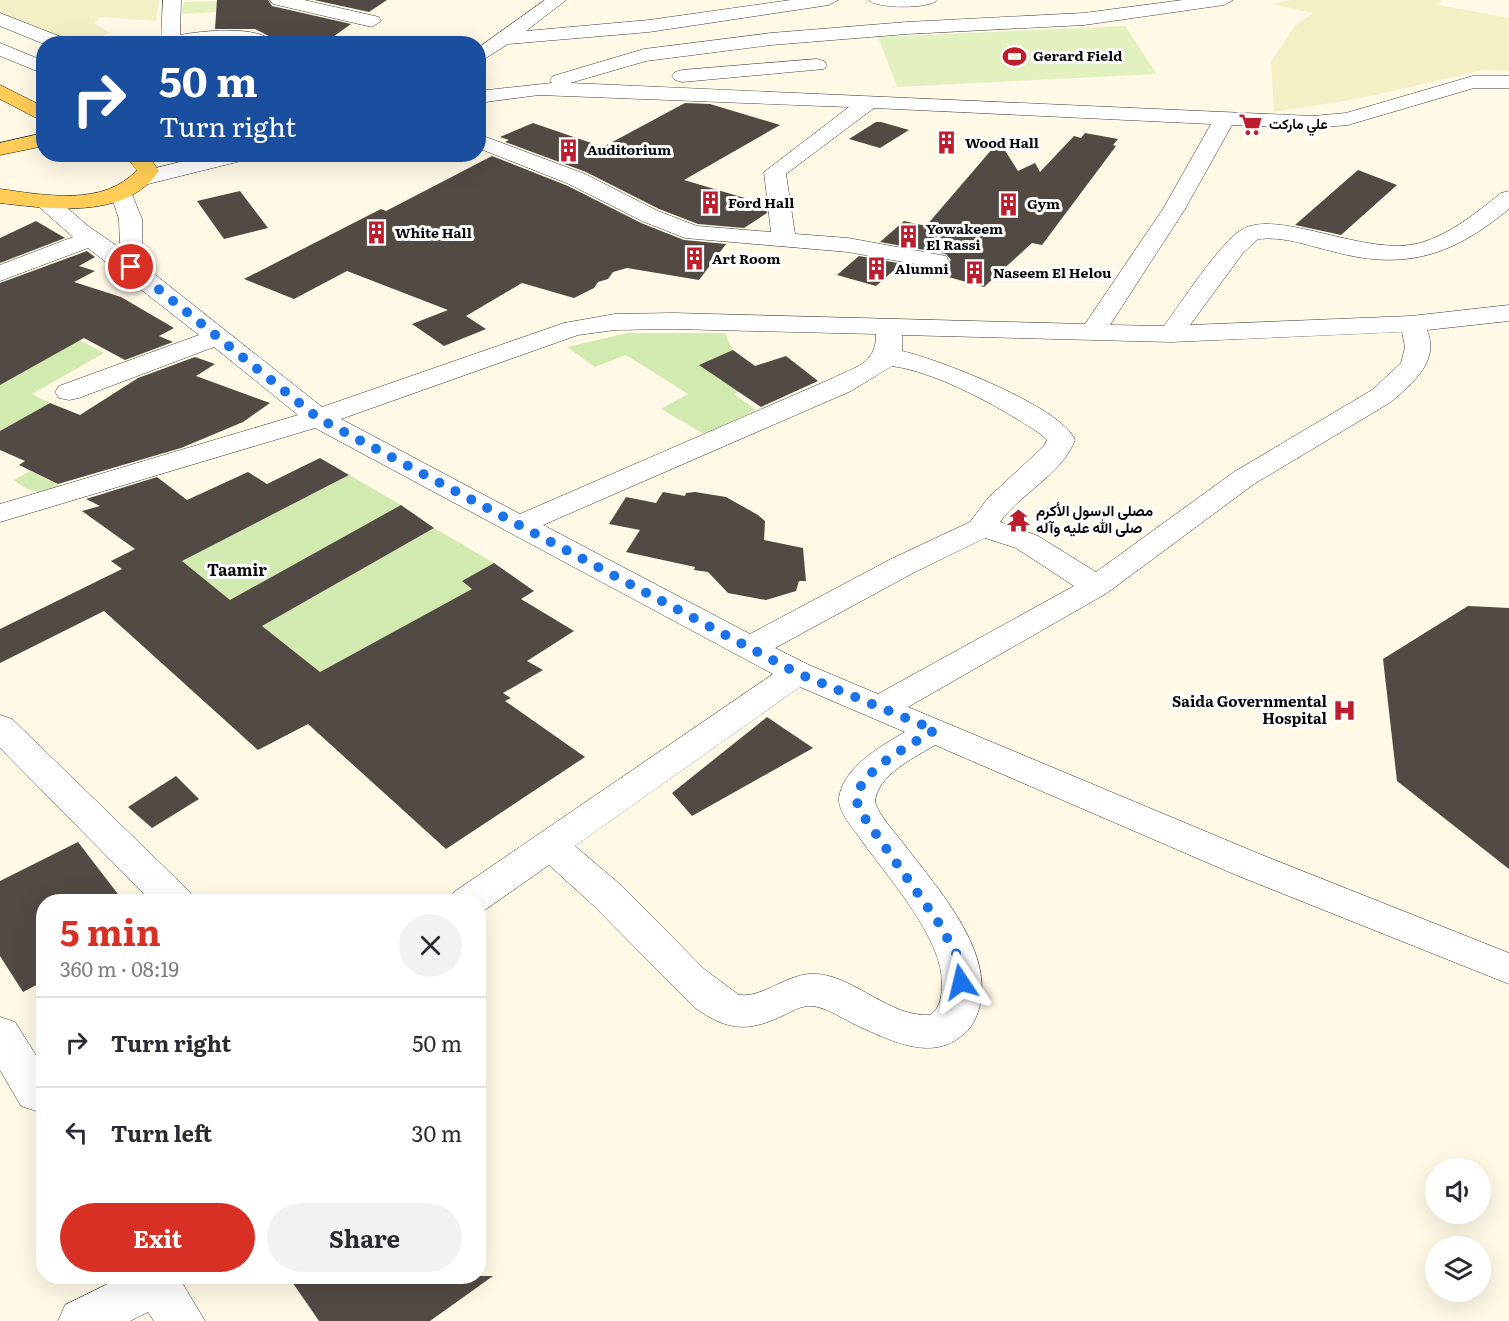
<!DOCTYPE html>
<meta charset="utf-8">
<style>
body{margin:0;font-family:Literata,Vazirmatn,serif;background:#f2f2f3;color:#2b2b33;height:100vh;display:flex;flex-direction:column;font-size:22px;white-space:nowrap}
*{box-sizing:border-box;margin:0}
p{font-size:20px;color:#7c7c81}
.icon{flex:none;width:33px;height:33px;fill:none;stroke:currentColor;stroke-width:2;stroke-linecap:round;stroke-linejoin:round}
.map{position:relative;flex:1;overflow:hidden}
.panel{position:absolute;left:36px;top:894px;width:450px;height:390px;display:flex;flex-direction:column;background:#fff;border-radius:24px;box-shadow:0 6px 24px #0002}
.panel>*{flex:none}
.banner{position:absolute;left:36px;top:36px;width:450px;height:126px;border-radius:24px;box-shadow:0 6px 24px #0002;background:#1a4fa0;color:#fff;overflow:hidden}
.tools{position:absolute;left:1425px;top:1158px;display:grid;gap:12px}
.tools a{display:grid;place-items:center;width:66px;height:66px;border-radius:50%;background:#fff;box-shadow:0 6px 24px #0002;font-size:30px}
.pin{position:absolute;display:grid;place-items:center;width:51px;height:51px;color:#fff;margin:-26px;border:3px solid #fff;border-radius:50%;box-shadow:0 2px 6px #0007}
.me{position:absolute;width:66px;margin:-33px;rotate:350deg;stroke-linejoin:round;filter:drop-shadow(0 0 4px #0008)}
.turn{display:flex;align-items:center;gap:21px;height:126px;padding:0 24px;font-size:27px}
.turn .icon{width:78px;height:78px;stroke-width:2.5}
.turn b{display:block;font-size:42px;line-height:51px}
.round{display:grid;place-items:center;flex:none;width:63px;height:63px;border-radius:32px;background:#f2f2f3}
.summary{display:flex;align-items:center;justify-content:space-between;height:102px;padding:0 24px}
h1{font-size:36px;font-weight:700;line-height:45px;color:#d93025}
.primary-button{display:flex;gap:12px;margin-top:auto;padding:12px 24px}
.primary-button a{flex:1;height:69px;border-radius:36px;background:#d93025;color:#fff;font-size:24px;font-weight:700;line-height:69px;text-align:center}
.primary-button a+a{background:#f2f2f3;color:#2b2b33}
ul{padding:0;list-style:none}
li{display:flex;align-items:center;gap:18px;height:90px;padding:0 24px;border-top:2px solid #e1e1e2}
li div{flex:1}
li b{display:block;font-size:22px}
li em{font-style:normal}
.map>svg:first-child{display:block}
.farmland{fill:#f5efc6}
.green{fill:#d1eaaf}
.pitch{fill:#e3f1c1}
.building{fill:#524a45}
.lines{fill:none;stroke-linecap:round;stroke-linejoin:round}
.minor-casing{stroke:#3c3c3c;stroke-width:1}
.major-casing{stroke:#1a1a1a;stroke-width:1}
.minor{fill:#fff;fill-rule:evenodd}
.major{fill:#ffcd56;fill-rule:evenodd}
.route{stroke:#1a73e8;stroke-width:10;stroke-dasharray:0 18}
.labels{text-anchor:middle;stroke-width:6;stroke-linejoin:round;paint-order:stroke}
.far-poi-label{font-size:14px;font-weight:bold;fill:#090909;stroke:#fff;text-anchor:start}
.poi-label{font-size:15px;font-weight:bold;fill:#090909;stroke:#fff;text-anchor:start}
.neighbourhood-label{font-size:16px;font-weight:bold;fill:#090909;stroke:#fff}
</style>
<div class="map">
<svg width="1509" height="1321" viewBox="0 0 1509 1321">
<rect width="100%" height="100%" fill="#fff9e6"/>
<g class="farmland">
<path d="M0 0H159L156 21 101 17 93 23 110 33 83 43H67L0 15Z"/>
<path d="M1291 0H1441L1439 5 1509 18V71L1483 70 1362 98 1274 112 1271 62 1295 26 1313 13 1270 4Z"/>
</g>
<g class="green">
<path d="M628 333H725L749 388 734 394 756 410 704 434 661 409 688 394 626 355 595 367 567 347Z"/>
<path d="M68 334 104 353 32 394 50 403 0 431V375Z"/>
<path d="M30 471 65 488C44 495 31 494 14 480Z"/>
<path d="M349 475 401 505 230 600 182 561Z"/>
<path d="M434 528 494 563 462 581 472 589 320 672 262 626Z"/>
</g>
<g class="pitch">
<path d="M252 0 250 10 181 14 184 2Z"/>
<path d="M1125 26 1157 74 897 87 878 37Z"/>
</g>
<g class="building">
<path d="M217 0H268L272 6 351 24 323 44H285L255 29H215Z"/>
<path d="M314 0H387L369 12Z"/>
<path d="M685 103 710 104 780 125 684 180 765 204 767 213 744 228 698 224 659 209 586 172 505 142 509 140 500 137 533 123 603 147Z"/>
<path d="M876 122H881L909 130 880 148 849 139Z"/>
<path d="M1085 133 1118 139 1113 145 1116 146 1042 245 1032 243 984 287 913 267 905 275 892 272 876 286 837 275 859 256 937 270 946 268 951 260 946 254 880 242 904 221 926 226 999 141 1018 171 1035 163 1040 172 1074 136 1081 138Z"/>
<path d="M492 156 568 186 641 223 684 240 726 244 699 280 627 268 613 272 608 279 598 282 594 288 574 298 522 283 466 316 486 329 444 346 412 324 448 310 347 271 294 299 244 279 381 209 386 211Z"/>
<path d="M1358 170 1397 185 1341 235 1295 225Z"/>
<path d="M240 191 268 228 224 239 197 201Z"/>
<path d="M36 221 65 238 0 263V238Z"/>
<path d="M87 251 95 257 79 266 95 271 74 282 121 297 174 328 159 336 173 342 125 360 84 338 0 385V283Z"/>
<path d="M733 350 755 366 786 356 818 381 761 407 699 365Z"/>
<path d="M195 357 215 364 196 376 270 403 243 422 181 448 58 484 19 465 25 461 0 450V431L50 403 80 415 138 378Z"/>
<path d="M320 458 349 475 182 561 230 600 401 505 434 528 262 626 320 672 472 589 462 581 494 563 534 591 521 599 574 631 527 661 543 670 503 693 511 698 505 701 585 757 446 849 308 724 258 750 104 611 0 663V629L122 569 111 561 135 549 82 511 100 506 86 499 157 477 187 500 248 472 267 484Z"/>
<path d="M663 492 685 496 686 493 695 492 726 497 758 515 765 521 764 540 803 548 806 581H799L796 591 766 600 728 593 708 572 694 570 695 567 626 552 640 530 609 524 626 497 656 503Z"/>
<path d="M1468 606 1509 608V869L1397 781 1383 659Z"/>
<path d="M767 717 813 748 692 816 672 793Z"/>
<path d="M176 776 199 799 152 828 128 807Z"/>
<path d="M78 842 124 902H44V981L23 992 0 956V881Z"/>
<path d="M288 1276H493L430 1321H319Z"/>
</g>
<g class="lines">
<defs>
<g id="minor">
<path d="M163 0H181L180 35C202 31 260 24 275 44H149L151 40 161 38Z"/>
<path d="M270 0H304L379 17 381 21 372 27 273 4Z"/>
<path d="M545 0H566L526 31 649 20 791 0H838L829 5 649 32 508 44 478 63V48Z"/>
<path d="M869 0H937C931 9 875 9 869 0Z"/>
<path d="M1183 0H1233L1224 5 1084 25 907 34 771 45 646 61 570 83 1313 116 1346 113 1473 76H1509V88H1474L1348 125 1313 128 1232 125 1185 209 1110 325 1164 326C1181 303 1219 244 1241 230 1276 207 1367 258 1420 243 1451 234 1476 213 1501 193L1509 191V209C1453 255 1406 271 1335 252 1309 246 1285 236 1258 239L1243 253 1190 325 1411 316 1509 305V321L1427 330C1440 361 1413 383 1391 402L1254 484 1107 593 908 707 1262 855 1509 953V984L1236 875 935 745C914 758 877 775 875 802 880 817 894 831 903 843 934 884 989 944 981 998 980 1010 974 1026 964 1034 932 1063 890 1040 858 1026 845 1020 826 1007 812 1006 801 1005 791 1012 782 1016 746 1033 726 1030 694 1007L594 906 549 865 482 912 478 913V902H449L454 892 773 674 315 428 0 522V504L298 415 214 347 79 398 69 400 59 398 55 392 59 386 199 335 88 248 0 281V265L73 237 39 207 36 202 39 197H55L88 226 120 248 119 219 110 192 113 187H129L142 219 143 265 322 407 564 323 615 314 673 313 1085 324 1163 209 1211 124 874 108 786 174 795 234 848 238 946 256 949 261 946 266 937 268 848 252 685 238 642 221 569 184 478 148V134L585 174 658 211 697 226 771 232 764 172 849 107 539 95 478 103V91L552 83 550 80 553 76 644 49 771 33 907 22 1084 13ZM673 329 876 334C876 365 856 366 831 379L520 514 341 419 578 335 615 330ZM1402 332 1405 347 1401 363 1372 390 1234 472 1096 572 1038 536 1000 522C1021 493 1062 474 1075 440 1062 407 938 359 902 351V335L1171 342ZM892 366C937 372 1000 407 1039 433L1047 440 1044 446 988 498 970 522 891 559 750 634 543 525 851 391ZM985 538 1016 548 1074 586 878 694 809 665 775 648 913 573ZM800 687 905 732C881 746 843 767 839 798 838 810 850 825 857 834 884 874 945 938 942 987 941 999 940 1008 930 1015 889 1017 857 978 818 974 789 971 765 998 739 995L704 969 622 886 575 846Z"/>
<path d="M0 13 69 40 71 44H44L0 26Z"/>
<path d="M0 43 44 61V74L0 56Z"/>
<path d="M817 59 824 61 827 65 824 69 682 82 675 80 672 76 675 72 682 70Z"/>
<path d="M212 154H252L249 159 144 185 136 183 133 178 136 173Z"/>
<path d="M0 715 12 719 190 892 195 902H152L0 748Z"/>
<path d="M0 1017 15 1022 44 1068V1108L36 1111 21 1106 0 1070Z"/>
<path d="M124 1276H178L205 1321H154L148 1312 130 1321H58L65 1305Z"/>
</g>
<g id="major">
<path d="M0 85 44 107V122L0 99Z"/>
<path d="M44 133V146L0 155V143Z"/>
<path d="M123 154H147L159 171C125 220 52 209 0 203V189C44 195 104 207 137 170Z"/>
</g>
</defs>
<use href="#minor" class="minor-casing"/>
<use href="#major" class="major-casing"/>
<use href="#minor" class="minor"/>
<use href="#major" class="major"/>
</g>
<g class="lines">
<path class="route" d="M131 267 318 418 797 673 935 730C914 743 856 772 857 800 857 805 861 812 864 817L938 922 961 962V982"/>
</g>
<defs>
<symbol id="stadium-bare" viewBox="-9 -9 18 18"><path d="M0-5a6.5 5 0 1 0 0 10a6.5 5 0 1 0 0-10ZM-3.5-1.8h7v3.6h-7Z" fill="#be1d2d" stroke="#fff" stroke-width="2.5" paint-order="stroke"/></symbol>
<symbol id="supermarket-bare" viewBox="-9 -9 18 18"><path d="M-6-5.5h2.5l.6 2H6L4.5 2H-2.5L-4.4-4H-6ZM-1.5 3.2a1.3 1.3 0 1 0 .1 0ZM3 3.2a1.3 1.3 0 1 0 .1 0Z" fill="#be1d2d" stroke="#fff" stroke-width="2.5" paint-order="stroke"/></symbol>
<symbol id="building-bare" viewBox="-9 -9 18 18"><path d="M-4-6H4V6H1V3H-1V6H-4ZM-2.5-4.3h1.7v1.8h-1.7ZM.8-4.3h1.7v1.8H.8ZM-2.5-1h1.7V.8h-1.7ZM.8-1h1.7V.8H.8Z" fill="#be1d2d" stroke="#fff" stroke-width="2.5" paint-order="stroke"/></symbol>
<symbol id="temple-bare" viewBox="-9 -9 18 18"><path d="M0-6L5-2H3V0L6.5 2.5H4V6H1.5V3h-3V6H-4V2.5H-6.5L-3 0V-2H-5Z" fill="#be1d2d" stroke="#fff" stroke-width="2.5" paint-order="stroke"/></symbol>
<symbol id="hospital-bare" viewBox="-9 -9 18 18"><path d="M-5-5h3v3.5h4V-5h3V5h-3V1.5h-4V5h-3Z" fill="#be1d2d" stroke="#fff" stroke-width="2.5" paint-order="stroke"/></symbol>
</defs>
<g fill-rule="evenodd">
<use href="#stadium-bare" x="998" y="40" width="33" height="33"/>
<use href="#supermarket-bare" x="1234" y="108" width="33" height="33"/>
<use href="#building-bare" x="930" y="126" width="33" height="33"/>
<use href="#building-bare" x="552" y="134" width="33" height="33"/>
<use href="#building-bare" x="694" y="186" width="33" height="33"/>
<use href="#building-bare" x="992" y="188" width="33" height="33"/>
<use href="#building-bare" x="360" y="216" width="33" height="33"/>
<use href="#building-bare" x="892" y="220" width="33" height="33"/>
<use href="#building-bare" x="678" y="242" width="33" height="33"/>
<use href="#building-bare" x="860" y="252" width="33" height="33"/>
<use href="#building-bare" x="958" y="256" width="33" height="33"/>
<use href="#temple-bare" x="1002" y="504" width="33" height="33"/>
<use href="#hospital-bare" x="1328" y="694" width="33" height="33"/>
</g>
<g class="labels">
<g class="far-poi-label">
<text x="1033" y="61">Gerard Field</text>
<text x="1269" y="129">علي ماركت</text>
<text x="965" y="148">Wood Hall</text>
<text x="587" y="155">Auditorium</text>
<text x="728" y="208">Ford Hall</text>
<text x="1027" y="209">Gym</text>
<text x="926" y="234">Yowakeem<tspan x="926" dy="16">El Rassi</tspan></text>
<text x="395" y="238">White Hall</text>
<text x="712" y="264">Art Room</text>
<text x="895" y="274">Alumni</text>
<text x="993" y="278">Naseem El Helou</text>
</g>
<g class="poi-label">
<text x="1036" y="516">مصلى الرسول الأكرم<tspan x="1036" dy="17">صلى الله عليه وآله</tspan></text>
<text x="1327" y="707" text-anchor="end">Saida Governmental<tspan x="1327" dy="17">Hospital</tspan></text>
</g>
<g class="neighbourhood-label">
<text x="237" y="576">Taamir</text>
</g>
</g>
</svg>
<div class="tools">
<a><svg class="icon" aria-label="sound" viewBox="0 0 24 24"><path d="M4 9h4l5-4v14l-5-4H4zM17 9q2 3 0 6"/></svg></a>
<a><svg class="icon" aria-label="layers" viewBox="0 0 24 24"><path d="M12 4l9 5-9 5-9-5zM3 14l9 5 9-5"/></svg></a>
</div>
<div class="pin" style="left:131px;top:267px;background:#d93025"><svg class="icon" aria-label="arrive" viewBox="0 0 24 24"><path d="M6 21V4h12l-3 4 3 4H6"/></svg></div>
<svg class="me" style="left:961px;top:982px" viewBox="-20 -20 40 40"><path d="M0-17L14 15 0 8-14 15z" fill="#1a73e8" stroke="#fff" stroke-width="4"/></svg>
<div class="banner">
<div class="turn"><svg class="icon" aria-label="right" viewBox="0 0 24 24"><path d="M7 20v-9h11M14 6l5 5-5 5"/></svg><div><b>50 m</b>Turn right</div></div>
</div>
<section class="panel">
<div class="summary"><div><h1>5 min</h1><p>360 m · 08:19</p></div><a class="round"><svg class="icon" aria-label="close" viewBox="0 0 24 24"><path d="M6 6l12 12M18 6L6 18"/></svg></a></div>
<ul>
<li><svg class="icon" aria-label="right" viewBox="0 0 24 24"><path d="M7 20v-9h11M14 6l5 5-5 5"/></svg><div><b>Turn right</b></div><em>50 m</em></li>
<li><svg class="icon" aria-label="left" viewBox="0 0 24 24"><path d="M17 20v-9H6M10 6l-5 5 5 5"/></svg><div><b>Turn left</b></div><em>30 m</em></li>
</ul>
<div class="primary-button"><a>Exit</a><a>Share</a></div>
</section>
</div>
